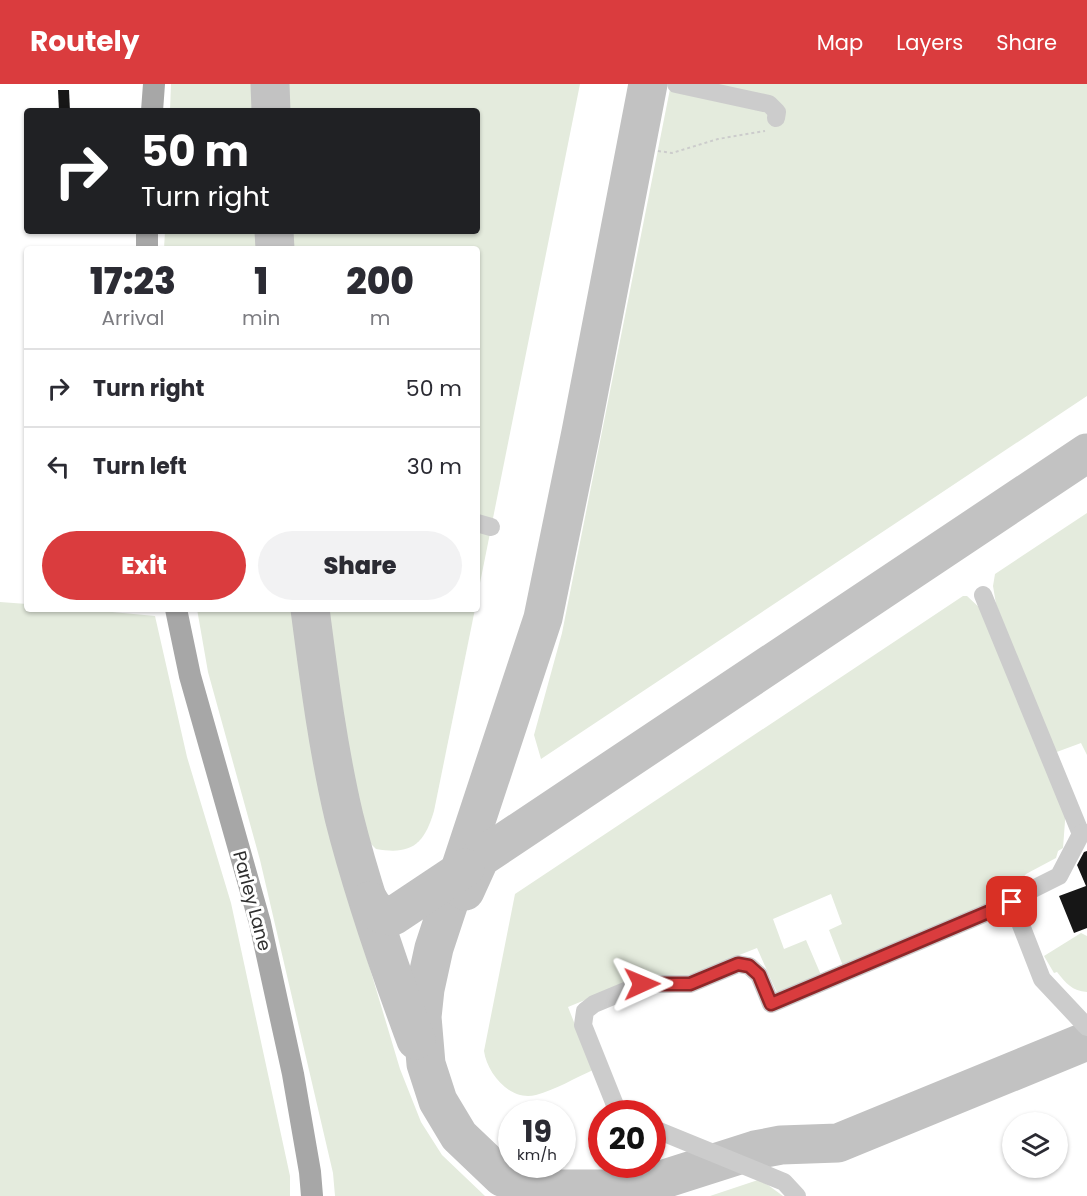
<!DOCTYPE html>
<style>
body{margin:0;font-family:Poppins,sans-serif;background:#f2f2f3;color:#2b2b33;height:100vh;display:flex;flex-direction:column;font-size:22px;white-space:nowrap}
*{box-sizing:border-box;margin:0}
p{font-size:20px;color:#7c7c81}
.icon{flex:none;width:33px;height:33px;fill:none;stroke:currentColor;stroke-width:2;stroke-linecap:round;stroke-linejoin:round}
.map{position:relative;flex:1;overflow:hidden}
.sheet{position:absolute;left:24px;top:162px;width:456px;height:366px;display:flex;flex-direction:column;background:#fff;border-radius:6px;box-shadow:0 2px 4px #0004}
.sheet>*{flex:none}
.banner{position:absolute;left:24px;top:24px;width:456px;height:126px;border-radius:6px;box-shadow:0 2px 4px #0004;background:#202124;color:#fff;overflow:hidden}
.buttons{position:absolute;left:1002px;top:1028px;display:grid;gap:12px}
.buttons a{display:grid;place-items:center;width:66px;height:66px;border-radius:50%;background:#fff;box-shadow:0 2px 4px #0004;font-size:30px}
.speed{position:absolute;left:498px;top:1016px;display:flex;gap:12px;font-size:30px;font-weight:700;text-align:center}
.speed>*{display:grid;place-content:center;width:78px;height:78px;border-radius:50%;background:#fff;box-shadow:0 2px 4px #0004;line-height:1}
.speed small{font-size:15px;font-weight:400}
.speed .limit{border:9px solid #d22;background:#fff;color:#111}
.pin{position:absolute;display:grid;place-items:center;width:51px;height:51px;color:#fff;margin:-26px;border-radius:12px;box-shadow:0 3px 9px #0006}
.me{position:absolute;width:66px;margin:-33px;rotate:89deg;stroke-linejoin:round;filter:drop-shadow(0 0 4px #0008)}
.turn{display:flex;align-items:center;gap:21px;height:126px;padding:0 18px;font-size:27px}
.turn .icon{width:78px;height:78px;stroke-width:2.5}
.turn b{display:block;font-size:42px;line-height:51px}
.eta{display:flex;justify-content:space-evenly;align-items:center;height:102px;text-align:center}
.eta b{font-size:36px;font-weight:800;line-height:42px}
.button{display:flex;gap:12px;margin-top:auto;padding:12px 18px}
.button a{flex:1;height:69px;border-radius:36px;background:#da3c3e;color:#fff;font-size:24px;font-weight:800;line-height:69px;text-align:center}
.button a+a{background:#f2f2f3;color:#2b2b33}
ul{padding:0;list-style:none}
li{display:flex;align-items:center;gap:18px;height:78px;padding:0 18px;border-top:2px solid #e1e1e2}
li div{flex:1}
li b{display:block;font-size:22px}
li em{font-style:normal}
header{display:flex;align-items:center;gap:36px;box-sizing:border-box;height:84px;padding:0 30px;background:#da3c3e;color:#fff}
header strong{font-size:28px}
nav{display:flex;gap:33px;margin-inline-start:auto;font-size:21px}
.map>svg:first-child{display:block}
.green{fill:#e4ebdd}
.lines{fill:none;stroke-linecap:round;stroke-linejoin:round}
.taxiway{stroke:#c2c2c2;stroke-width:39}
.building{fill:#161616}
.path{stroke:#ccc;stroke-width:2;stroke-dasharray:3 3;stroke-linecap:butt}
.minor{stroke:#ccc;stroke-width:18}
.major{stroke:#a7a7a7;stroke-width:22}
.route-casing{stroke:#8e2728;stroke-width:15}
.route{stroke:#da3c3e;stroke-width:10}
.labels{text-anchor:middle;stroke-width:6;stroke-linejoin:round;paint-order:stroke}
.street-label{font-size:18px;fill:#2f2f2f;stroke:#fff}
</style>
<header>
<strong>Routely</strong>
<nav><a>Map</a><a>Layers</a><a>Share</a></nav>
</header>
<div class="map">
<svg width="1087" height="1112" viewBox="0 0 1087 1112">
<rect width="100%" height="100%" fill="#fff"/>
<g class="green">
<path d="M171 0H253V27H170Z"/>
<path d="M289 0H580L477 514V165H293L292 147H477V27H289Z"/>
<path d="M671 0H1087V312L541 675 534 651 562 549Z"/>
<path d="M165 147H257L258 165H164Z"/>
<path d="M1087 429V671L1081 659 1054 669 996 520 993 502 995 490Z"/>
<path d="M963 512H967L982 526 1066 724 1063 764 1058 767 1056 774 1026 790 1006 815 843 882 829 846 842 840 831 810 773 835 784 865 806 856 821 891 777 909 757 864 689 891 641 893 568 923 593 986C575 994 555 1006 536 1011 510 1018 487 989 484 967L515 810Z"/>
<path d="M0 518 27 520V525H80L155 532 187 673 231 819 290 1092V1112H0Z"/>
<path d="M197 525H293L302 597 330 751 400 985 421 1038 442 1071 485 1112H335L333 1089 260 776 208 588Z"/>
<path d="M328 525H475L434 727C424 761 411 771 376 765L367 756 348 661Z"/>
<path d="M1081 849 1087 852V908C1072 907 1066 899 1057 888L1054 889 1044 872Z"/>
<path d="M758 1096 768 1101 783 1112H710Z"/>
</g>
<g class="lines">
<g class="taxiway">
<path d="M270 0 271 27"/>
<path d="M648 0 581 348 543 534 434 864 425 905 422 933 426 980 438 1017 459 1052 502 1093 523 1102 560 1105H620L642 1102 755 1066 781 1061 838 1059 1087 957"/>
<path d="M274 147 275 165"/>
<path d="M310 525C319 594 328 665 344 733 363 809 389 883 416 956"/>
<path d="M465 807 480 774 1087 369"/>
<path d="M369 817C375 827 380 831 393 832L465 784"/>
</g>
</g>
<g class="building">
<path d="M58 6H69L70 27H59Z"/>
<path d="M1087 767V844L1074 849 1059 812 1086 802 1077 781 1084 768Z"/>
</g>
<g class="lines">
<path class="path" d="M658 67 672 69 718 55 765 47"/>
<g class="minor">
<path d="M676 0 769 20 777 28 776 34"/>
<path d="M477 439 491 443"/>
<path d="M983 511 1081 750"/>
<path d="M1012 818 1042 895 1087 943"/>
<path d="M621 1029 615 1021 583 941 585 927 594 920 642 900H690L738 880 749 882 759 891 771 920 1012 818 1023 810 1059 792 1081 750 1087 749"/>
<path d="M652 1044 784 1098 797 1112"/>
</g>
<g class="major">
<path d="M152 27 154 0"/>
<path d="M147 165V147"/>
<path d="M176 525 190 592 260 839 293 990 310 1088 312 1112"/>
</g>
</g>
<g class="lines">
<defs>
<path id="route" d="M642 900H690L738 880 749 882 759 891 771 920 1012 818"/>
</defs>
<use href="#route" class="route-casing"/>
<use href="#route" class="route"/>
</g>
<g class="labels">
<g class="street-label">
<text transform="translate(252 817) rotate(75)" y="6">Parley Lane</text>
</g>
</g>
</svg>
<div class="buttons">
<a><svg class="icon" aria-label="layers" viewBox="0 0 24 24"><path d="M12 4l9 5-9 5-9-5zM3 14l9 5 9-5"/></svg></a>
</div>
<div class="speed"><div>19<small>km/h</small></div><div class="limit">20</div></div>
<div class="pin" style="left:1012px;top:818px;background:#d93025"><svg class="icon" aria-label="arrive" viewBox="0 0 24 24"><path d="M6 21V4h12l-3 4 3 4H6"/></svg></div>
<svg class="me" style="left:642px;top:900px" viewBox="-20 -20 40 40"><path d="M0-17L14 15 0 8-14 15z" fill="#da3c3e" stroke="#fff" stroke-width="4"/></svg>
<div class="banner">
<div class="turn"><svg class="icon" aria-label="right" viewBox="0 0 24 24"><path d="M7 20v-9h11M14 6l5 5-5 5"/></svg><div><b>50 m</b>Turn right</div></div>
</div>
<section class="sheet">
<div class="eta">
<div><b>17:23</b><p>Arrival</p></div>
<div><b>1</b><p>min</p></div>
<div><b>200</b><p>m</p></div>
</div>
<ul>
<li><svg class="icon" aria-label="right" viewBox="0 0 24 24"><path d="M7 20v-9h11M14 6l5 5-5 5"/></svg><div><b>Turn right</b></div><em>50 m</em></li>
<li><svg class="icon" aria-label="left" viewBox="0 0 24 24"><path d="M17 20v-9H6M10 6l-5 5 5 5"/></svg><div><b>Turn left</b></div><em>30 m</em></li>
</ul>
<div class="button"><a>Exit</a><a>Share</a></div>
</section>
</div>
